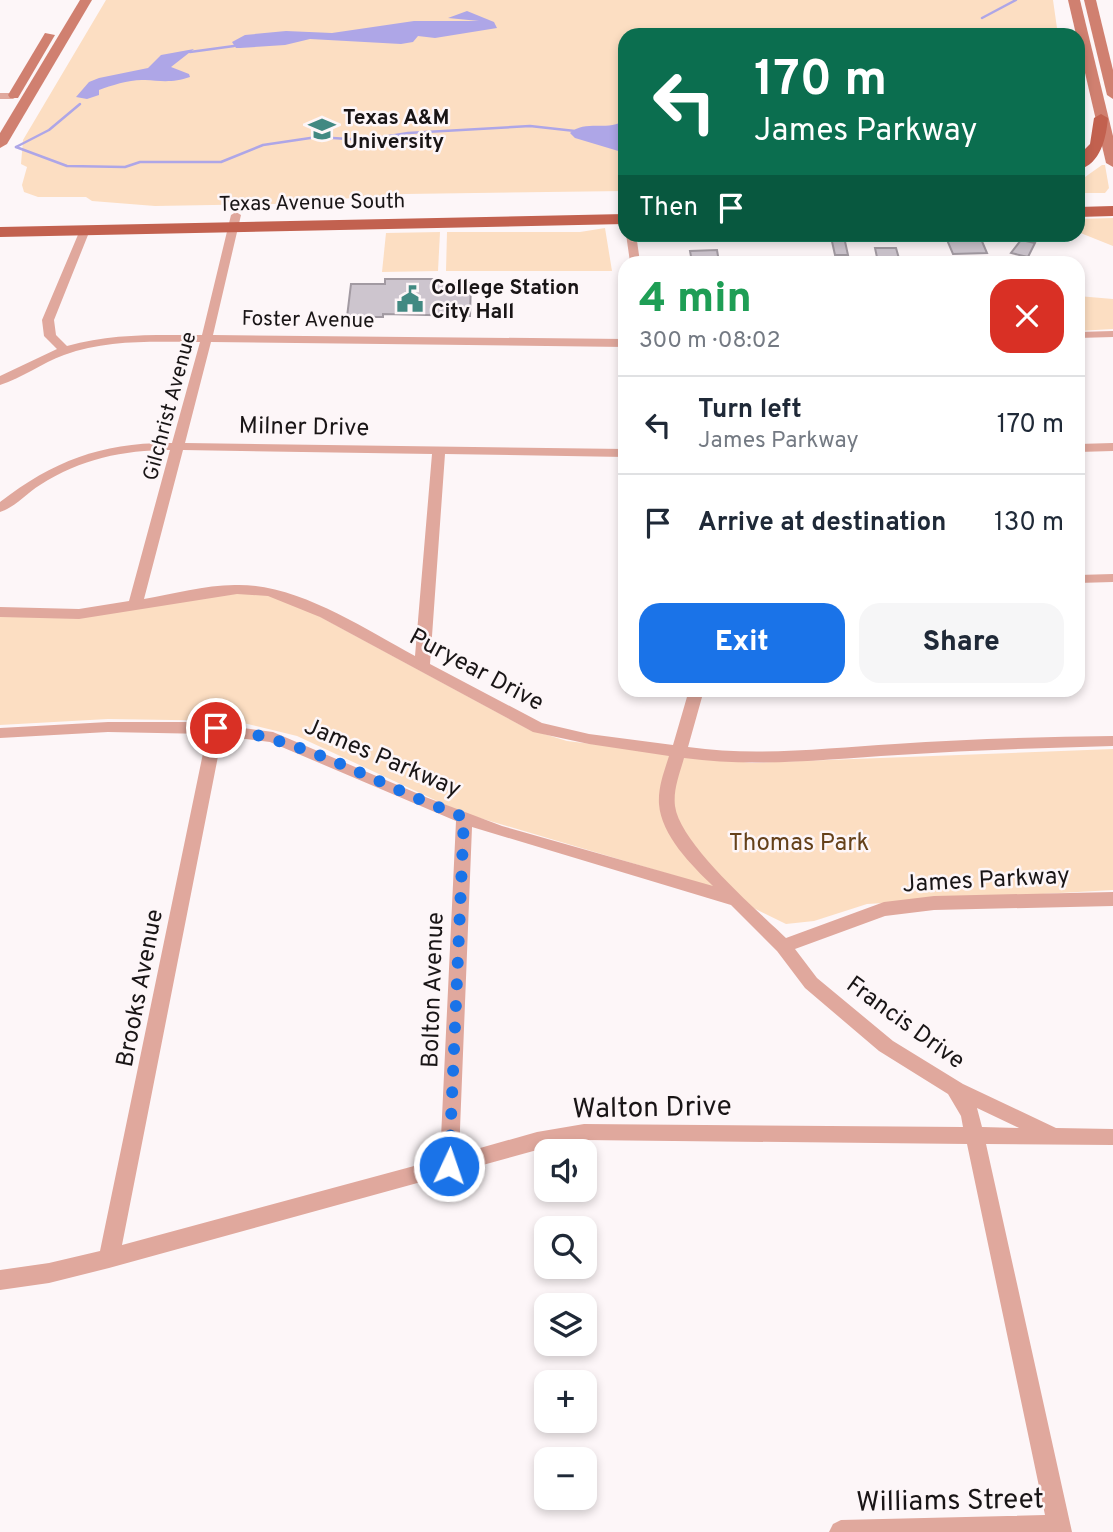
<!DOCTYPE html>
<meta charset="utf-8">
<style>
body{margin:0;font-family:Overpass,sans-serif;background:#f6f6f7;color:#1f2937;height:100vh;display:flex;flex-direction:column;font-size:26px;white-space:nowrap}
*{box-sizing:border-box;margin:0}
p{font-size:23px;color:#747a83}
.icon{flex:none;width:38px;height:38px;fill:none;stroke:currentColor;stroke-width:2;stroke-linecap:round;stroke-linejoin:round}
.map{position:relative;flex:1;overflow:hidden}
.side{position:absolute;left:618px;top:256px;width:467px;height:441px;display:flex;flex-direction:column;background:#fff;border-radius:21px;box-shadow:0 4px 10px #0003}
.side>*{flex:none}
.hud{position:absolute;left:618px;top:28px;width:467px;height:214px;border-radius:21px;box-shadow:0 4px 10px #0003;background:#0b6e4f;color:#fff;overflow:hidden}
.tools{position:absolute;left:534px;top:1139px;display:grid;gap:14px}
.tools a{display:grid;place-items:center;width:63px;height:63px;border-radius:14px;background:#fff;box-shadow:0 4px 10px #0003;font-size:35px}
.pin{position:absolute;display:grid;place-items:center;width:60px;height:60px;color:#fff;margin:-30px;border:4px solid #fff;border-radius:50%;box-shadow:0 2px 7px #0007}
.me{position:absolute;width:77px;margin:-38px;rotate:3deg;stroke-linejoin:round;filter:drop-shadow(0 0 5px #0008)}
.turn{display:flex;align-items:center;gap:24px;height:147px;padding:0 21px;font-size:32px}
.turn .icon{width:91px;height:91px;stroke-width:2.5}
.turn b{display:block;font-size:49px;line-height:60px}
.then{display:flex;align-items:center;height:66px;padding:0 21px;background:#0003;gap:14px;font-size:26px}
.round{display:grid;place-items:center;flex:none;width:74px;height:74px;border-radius:21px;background:#f6f6f7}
.headline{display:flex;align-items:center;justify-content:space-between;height:119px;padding:0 21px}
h1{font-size:42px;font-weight:800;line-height:52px;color:#1e9e55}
.action{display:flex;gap:14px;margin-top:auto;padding:14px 21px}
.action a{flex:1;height:80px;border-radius:21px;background:#1a73e8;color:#fff;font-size:28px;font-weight:800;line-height:80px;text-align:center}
.action a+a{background:#f6f6f7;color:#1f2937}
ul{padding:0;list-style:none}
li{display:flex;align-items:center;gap:21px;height:98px;padding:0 21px;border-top:2px solid #e0e1e3}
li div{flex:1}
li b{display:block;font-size:26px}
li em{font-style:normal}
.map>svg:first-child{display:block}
.green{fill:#fcdec2}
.water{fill:#aea6e7}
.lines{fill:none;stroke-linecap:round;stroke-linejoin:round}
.stream{stroke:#aea6e7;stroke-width:2.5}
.building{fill:#cdc5ce;stroke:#a29aa2;stroke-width:2}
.street{fill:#e0a89d;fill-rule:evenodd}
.secondary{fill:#d08070;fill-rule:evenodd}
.primary{fill:#c2614f;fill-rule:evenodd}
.route{stroke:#1a73e8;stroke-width:12;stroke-dasharray:0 21.6}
.labels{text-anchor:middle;stroke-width:5;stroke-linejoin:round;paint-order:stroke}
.far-poi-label{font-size:21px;font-weight:bold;fill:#191516;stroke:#fdf6f8;text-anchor:start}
.far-street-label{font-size:21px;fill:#191516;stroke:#fdf6f8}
.street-label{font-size:24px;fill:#191516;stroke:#fdf6f8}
.park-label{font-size:24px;fill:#65411a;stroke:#fdf6f8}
.near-street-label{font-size:28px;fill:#191516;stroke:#fdf6f8}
</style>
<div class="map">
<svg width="1113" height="1532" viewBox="0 0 1113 1532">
<rect width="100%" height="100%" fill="#fdf6f8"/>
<g class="green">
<path d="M106 0H1053L1058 35H625V191L405 194 274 204 155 206 92 201 86 197H38L24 192 22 185 27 167 21 164 23 140Z"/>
<path d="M1102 165H1105L1109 188 1105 193H1078V182Z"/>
<path d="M1113 218V246L1078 232V219Z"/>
<path d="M605 228 612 271H446L447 232H580Z"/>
<path d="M440 232 438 271 382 272 386 233Z"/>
<path d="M1078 296 1113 299V329L1078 331Z"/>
<path d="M233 592 278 594 528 729 567 741 752 763 1113 749V890L867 904 814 921 786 924 709 886 463 813 297 736 235 721 108 719 0 725V616L119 612Z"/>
</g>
<g class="water">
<path d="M467 11 494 22 497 28 435 38 418 36 413 42 401 44 310 39 285 45 240 48H236L232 42 245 35 286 31 332 33 414 21H479L448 18Z"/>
<path d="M194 49 171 67 189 74 190 77C173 83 161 81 145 80 131 79 112 85 99 90V95L87 99 76 97 89 82 99 78 148 68 161 55Z"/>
<path d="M625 120V153L575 138 570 133C585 119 608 132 625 120Z"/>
</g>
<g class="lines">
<g class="stream">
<path d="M982 18 1016 0"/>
<path d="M190 52 234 46"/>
<path d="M16 147 67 166 125 167 140 162H221L263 145 317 137 364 140 408 133 530 126 575 131"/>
<path d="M16 147 49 130 80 104"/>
</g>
</g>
<g class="building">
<path d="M831 237H844L848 255H835Z"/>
<path d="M981 239 987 253 953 254 947 240Z"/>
<path d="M1021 240 1035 243 1028 257 1011 253Z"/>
<path d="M875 248H896L900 262H878Z"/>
<path d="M717 250 719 262H692L690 251Z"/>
<path d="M385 279H439L438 283H471L470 316 383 314V317H347L351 284H385Z"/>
</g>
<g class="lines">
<g class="street">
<path d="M0 93H13L18 96 13 99H0Z"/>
<path d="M236 212 241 215 213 335 625 339V347L211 342 185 443 625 449V457L445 454 430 664 542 723 589 734 673 745 689 690H704L688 747C756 757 826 748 895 744 967 739 1040 737 1113 736V746C1041 748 970 750 898 755 827 759 756 768 684 758 680 773 673 789 675 806 680 844 757 910 786 938L884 902 934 896 1113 892V906L934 910 885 916 795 949 817 978 893 1041 963 1084 1056 1128 1113 1129V1145L986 1144 1072 1532H829L833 1524 841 1520 1045 1515 967 1144 584 1140 537 1150 109 1268 49 1283 0 1290V1270L49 1263 100 1251 207 734 108 732 0 738V728L108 722H199L273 732 428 798 502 826 713 886C692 866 661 835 659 804 658 787 664 772 669 756L589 744 533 732 320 617 268 596 237 594 79 619 0 617V607L79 609 129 601 170 450C123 450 81 459 40 485 27 493 14 508 0 512V502C54 460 104 442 172 443L200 342C154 342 108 339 64 355 42 363 22 378 0 385V376L57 349 44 336 42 320 80 230 85 227 90 230 54 320 56 335 67 346C112 333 156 335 202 335L231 215ZM183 450 432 454 415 656C363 628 299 585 239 585 208 584 174 594 144 599ZM222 736 270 742 456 821 440 1159 122 1245ZM472 827 731 905 777 951 805 988 879 1051 948 1094 961 1116 963 1127 584 1124 537 1132 459 1154ZM977 1108 1019 1128 982 1127Z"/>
<path d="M626 234H636L640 262H630Z"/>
<path d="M1113 331V337L1078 338V332Z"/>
<path d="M1113 443V451L1078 452V444Z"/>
<path d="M1113 574V582L1078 583V575Z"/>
</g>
<g class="secondary">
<path d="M80 0H92L7 144 0 148V133Z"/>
<path d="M1068 0H1080L1113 136V167L1106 163Z"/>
<path d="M1084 0H1096L1113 70V99L1107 95Z"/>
<path d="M45 33 55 35 18 98H10L8 95Z"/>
</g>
<g class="primary">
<path d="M1101 114 1108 118C1106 138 1101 164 1078 170V156L1090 144 1094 118Z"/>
<path d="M1113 206V216L1078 217V207Z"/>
<path d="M625 214V224L0 237V227Z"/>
</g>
</g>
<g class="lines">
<path class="route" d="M216 728C304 737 381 787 464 817L449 1166"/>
</g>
<defs>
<symbol id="university-bare" viewBox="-9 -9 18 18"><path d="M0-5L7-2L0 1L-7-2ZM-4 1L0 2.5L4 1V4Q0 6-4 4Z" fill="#428982" stroke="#fdf6f8" stroke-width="2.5" paint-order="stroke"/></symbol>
<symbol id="civic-bare" viewBox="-9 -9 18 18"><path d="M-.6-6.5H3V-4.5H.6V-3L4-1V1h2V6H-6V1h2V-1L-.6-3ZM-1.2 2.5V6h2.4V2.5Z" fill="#428982" stroke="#fdf6f8" stroke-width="2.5" paint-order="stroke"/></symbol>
</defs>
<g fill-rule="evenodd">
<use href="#university-bare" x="303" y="110" width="38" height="38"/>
<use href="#civic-bare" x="391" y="280" width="38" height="38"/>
</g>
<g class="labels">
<g class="far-poi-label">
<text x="343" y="124">Texas A&amp;M<tspan x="343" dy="24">University</tspan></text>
<text x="431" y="294">College Station<tspan x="431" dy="24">City Hall</tspan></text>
</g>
<g class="far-street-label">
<text transform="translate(312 202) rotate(-1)" y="7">Texas Avenue South</text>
<text transform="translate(308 319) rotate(1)" y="7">Foster Avenue</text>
<text transform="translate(169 406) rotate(-75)" y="7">Gilchrist Avenue</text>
</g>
<g class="street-label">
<text transform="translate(304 426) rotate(1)" y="8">Milner Drive</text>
<text transform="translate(477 669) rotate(28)" y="8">Puryear Drive</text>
<text transform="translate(383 757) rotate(23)" y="8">James Parkway</text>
<text transform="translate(986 879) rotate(-3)" y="8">James Parkway</text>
<text transform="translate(139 988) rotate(-79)" y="8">Brooks Avenue</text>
<text transform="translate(432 990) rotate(-88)" y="8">Bolton Avenue</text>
<text transform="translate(906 1022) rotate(36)" y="8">Francis Drive</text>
</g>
<g class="park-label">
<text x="799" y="850">Thomas Park</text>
</g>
<g class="near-street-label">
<text transform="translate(652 1106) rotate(-1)" y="10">Walton Drive</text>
<text transform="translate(950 1499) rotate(-1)" y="10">Williams Street</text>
</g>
</g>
</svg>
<div class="tools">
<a><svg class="icon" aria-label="sound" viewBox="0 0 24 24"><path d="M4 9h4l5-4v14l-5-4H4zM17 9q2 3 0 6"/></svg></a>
<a><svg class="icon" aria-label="search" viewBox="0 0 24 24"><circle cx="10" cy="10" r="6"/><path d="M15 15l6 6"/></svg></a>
<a><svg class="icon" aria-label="layers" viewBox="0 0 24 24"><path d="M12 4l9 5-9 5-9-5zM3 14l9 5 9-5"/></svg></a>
<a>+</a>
<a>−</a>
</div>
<div class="pin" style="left:216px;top:728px;background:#d93025"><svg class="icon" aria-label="arrive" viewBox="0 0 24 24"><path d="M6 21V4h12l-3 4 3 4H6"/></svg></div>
<svg class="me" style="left:449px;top:1166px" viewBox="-20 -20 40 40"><circle r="17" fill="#1a73e8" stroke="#fff" stroke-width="3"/><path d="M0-11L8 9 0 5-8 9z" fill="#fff"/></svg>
<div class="hud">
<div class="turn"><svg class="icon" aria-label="left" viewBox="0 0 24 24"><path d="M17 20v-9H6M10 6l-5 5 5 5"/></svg><div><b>170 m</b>James Parkway</div></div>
<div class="then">Then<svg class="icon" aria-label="arrive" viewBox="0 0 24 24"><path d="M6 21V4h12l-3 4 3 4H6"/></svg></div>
</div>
<section class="side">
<div class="headline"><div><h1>4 min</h1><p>300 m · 08:02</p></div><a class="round" style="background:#d93025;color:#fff"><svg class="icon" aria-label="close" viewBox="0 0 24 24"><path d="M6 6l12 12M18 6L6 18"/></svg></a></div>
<ul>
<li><svg class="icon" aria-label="left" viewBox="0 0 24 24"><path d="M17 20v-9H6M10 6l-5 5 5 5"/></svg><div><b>Turn left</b><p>James Parkway</p></div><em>170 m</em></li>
<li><svg class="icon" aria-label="arrive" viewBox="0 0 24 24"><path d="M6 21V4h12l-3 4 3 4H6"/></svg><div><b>Arrive at destination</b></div><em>130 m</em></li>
</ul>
<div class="action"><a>Exit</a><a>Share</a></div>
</section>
</div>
